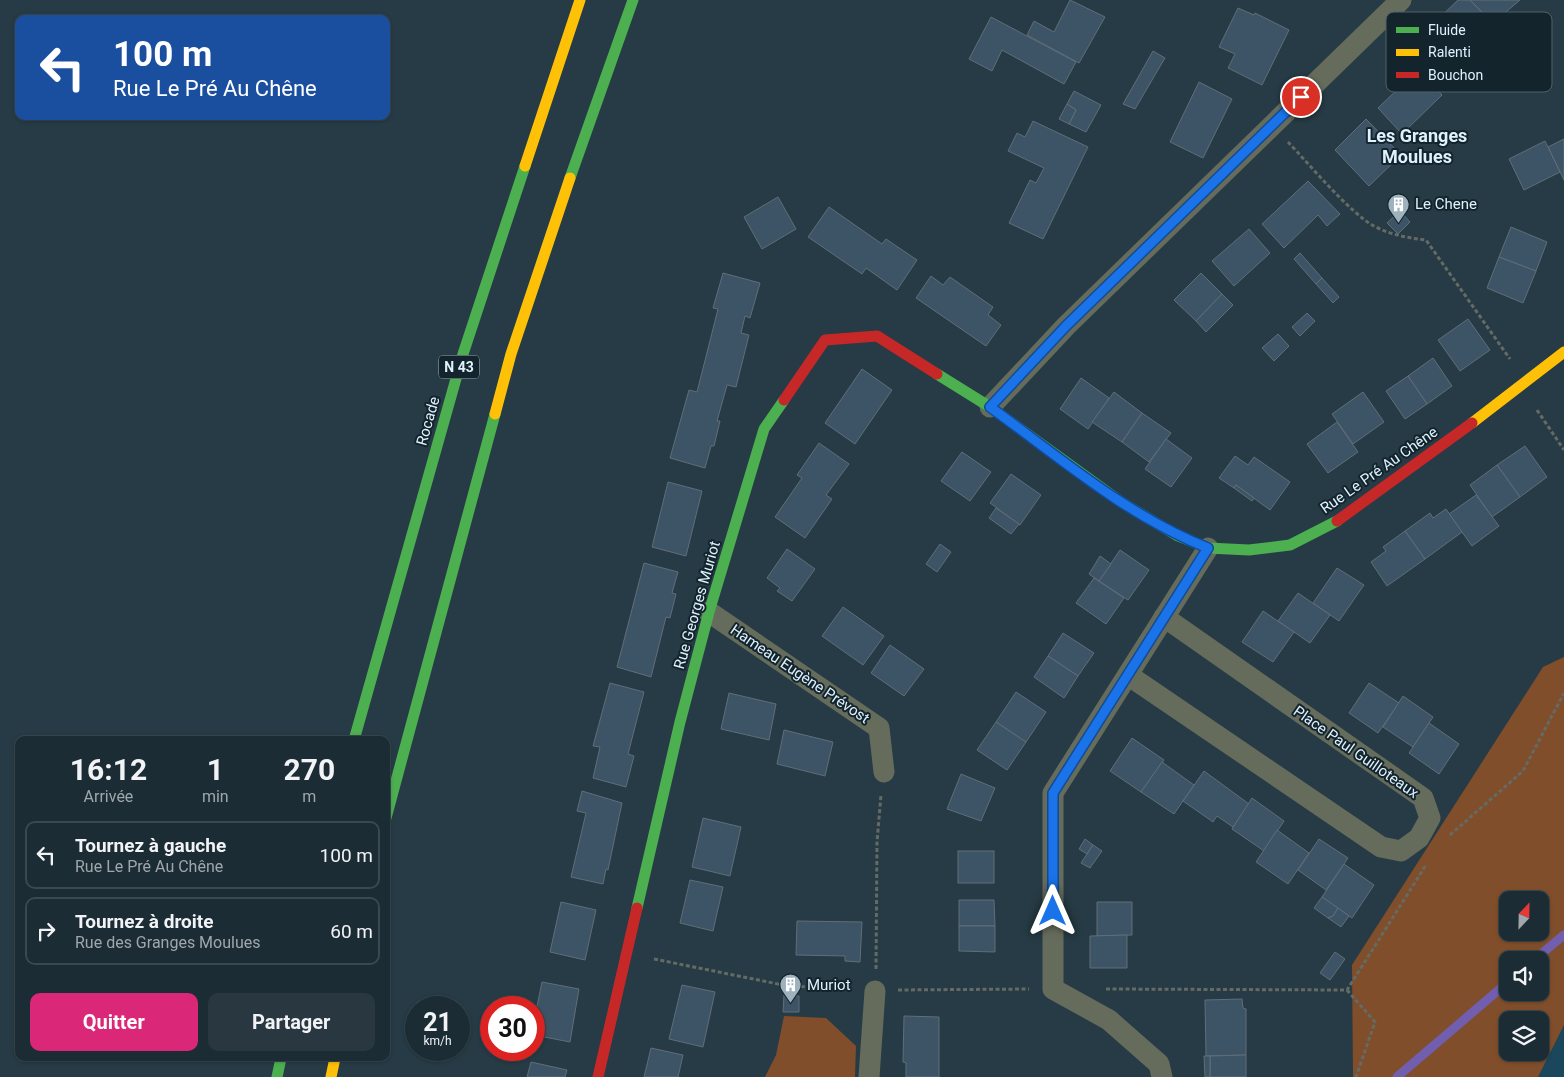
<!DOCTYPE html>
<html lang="fr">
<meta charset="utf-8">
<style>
body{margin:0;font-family:Roboto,sans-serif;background:#293840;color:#f1f3f6;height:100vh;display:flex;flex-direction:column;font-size:19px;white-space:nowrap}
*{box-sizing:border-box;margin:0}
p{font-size:16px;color:#a0a7ac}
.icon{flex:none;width:28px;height:28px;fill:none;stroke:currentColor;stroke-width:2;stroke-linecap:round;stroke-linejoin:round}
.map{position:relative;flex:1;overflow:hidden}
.panel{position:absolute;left:15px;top:736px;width:375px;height:325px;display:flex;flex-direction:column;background:#1c2c34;border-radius:10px;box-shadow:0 1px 4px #0004,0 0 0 1px #3a484f}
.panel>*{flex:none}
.banner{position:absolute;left:15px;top:15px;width:375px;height:105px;border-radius:10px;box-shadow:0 1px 4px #0004,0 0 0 1px #3a484f;background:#1a4fa0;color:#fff;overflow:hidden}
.needle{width:32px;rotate:22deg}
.buttons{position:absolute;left:1499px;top:891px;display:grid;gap:10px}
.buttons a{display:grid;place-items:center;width:50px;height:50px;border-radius:10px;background:#1c2c34;box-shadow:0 1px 4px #0004,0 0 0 1px #3a484f;font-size:25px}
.speed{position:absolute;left:405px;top:996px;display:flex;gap:10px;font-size:25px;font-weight:700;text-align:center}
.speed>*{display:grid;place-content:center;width:65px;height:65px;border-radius:50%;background:#1c2c34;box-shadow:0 1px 4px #0004,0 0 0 1px #3a484f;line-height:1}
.speed small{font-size:12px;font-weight:400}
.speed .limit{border:8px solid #d22;background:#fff;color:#111}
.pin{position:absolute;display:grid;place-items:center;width:42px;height:42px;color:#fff;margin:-21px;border:2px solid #fff;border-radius:50%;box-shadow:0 1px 5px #0007}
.me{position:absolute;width:55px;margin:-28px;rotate:0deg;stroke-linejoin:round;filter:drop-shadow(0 0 4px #0008)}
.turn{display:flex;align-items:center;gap:18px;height:105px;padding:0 15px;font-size:22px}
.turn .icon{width:65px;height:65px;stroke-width:2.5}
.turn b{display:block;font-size:35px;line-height:42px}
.eta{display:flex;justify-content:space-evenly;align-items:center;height:85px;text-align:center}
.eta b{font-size:30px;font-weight:700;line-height:35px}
.action{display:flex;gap:10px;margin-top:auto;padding:10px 15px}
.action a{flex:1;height:58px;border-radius:10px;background:#db2777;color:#fff;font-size:20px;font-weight:700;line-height:58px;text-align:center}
.action a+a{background:#293840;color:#f1f3f6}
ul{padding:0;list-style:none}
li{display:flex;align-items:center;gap:15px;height:68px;margin:0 10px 8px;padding:0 5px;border:2px solid #3a484f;border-radius:10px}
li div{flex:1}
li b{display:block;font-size:19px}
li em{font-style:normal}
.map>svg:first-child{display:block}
.built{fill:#1b475c}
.green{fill:#804e2a;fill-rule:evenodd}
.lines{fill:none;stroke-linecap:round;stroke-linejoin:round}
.stream{stroke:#715eaf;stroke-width:9}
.building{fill:#3d5467;stroke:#606e78}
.path{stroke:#646b64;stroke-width:3;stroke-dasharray:4 2.5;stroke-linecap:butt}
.street{stroke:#666c5c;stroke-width:21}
.fast{stroke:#4caf50;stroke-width:11}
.slow{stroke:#ffc107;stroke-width:11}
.jam{stroke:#c62828;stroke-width:11}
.route-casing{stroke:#114b97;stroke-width:12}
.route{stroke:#1a73e8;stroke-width:9}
.labels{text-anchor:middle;stroke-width:4;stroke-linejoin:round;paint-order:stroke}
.shield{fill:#14242d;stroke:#a1b4bf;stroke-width:1}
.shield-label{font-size:14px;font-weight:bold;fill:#ddf2fe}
.poi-label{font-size:15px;fill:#ddf2fe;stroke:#14242d;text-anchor:start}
.street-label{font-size:15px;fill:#ddf2fe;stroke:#14242d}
.quarter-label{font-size:18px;font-weight:bold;fill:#ddf2fe;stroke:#14242d}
.key{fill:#14242d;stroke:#50626c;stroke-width:1}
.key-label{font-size:14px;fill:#ddf2fe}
</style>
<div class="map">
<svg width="1564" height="1077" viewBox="0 0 1564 1077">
<rect width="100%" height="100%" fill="#263b45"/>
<path class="built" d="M1564 1025V1077H1538Z"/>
<g class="green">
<path d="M1564 657V1025L1538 1077H1353L1352 965 1543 667ZM1508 900H1540V932H1508ZM1508 960H1540V992H1508ZM1508 1020H1540V1052H1508Z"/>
<path d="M784 1016 826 1018 856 1046 855 1077H765L776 1055Z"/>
</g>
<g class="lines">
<g class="stream">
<path d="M1534 960 1564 935"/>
<path d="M1397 1077 1508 982"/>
</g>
</g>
<g class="building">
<path d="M1070 0 1105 17 1079 63 1027 35 1034 21 1054 32Z"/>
<path d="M1458 0H1470L1490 21 1445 64 1423 41 1438 27 1434 23Z"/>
<path d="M1470 0H1520L1493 23Z"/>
<path d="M1238 8 1254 15 1255 13 1289 30 1262 85 1228 68 1235 54 1219 47Z"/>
<path d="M991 17 1076 62 1064 84 1002 50 992 71 969 59Z"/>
<path d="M1153 51 1165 58 1135 109 1123 104Z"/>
<path d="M1423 74 1442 95 1402 134 1378 108 1401 86 1405 90Z"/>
<path d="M1199 82 1232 99 1203 158 1170 142Z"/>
<path d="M1074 91 1101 105 1086 132 1069 124 1076 110 1067 104Z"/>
<path d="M1067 104 1076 110 1069 124 1059 119Z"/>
<path d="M1366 119 1401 155 1369 186 1335 150Z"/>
<path d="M1033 121 1088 147 1043 239 1009 223 1030 180 1036 183 1044 168 1008 151 1017 133 1025 137Z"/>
<path d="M1564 139V180L1548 147Z"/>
<path d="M1545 141 1560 172 1524 190 1509 159Z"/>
<path d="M1308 181 1340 214 1327 226 1318 215 1284 248 1262 224Z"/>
<path d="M778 197 796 229 762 249 744 217Z"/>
<path d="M829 207 882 244 886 239 917 260 897 290 866 268 862 274 808 237Z"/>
<path d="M1400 211 1410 222 1398 234 1387 223Z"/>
<path d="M1511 227 1547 242 1536 271 1499 257Z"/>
<path d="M1249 229 1270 253 1234 286 1212 261Z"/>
<path d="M1300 253 1322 278 1316 284 1294 259Z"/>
<path d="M1499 257 1536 271 1523 303 1487 288Z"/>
<path d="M723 273 760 283 750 318 745 316 741 333 749 335 736 387 727 385 717 421H720L714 446H711L705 468 670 458 689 390 697 392 718 309 713 308Z"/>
<path d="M1201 273 1222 294 1196 321 1174 300Z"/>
<path d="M931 276 943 285 950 277 993 307 988 315 1001 325 986 346 916 298Z"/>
<path d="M1322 278 1339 297 1333 303 1316 284Z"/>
<path d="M1222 294 1233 305 1206 332 1196 321Z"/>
<path d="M1307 313 1315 321 1300 336 1292 327Z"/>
<path d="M1468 319 1490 350 1460 371 1438 340Z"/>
<path d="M1278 334 1289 346 1274 361 1262 348Z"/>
<path d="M1433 358 1452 386 1427 404 1408 376Z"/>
<path d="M862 369 892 390 855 444 825 423Z"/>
<path d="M1408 376 1427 404 1405 419 1386 391Z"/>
<path d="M1081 378 1109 398 1088 429 1060 409Z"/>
<path d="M1114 392 1142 413 1122 442 1092 422Z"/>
<path d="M1363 392 1384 422 1353 444 1332 414Z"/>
<path d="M1142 413 1171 433 1149 462 1122 442Z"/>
<path d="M1337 422 1358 452 1328 473 1307 444Z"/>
<path d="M1166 439 1192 458 1171 487 1145 469Z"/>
<path d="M819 443 849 464 826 495 832 499 805 538 775 517 802 478 797 475Z"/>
<path d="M1525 446 1547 477 1520 497 1497 465Z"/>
<path d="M962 452 991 472 970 501 941 481Z"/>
<path d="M1235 456 1248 465 1254 457 1290 482 1270 510 1236 485 1234 488 1219 478Z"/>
<path d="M1497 465 1520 497 1492 517 1470 485Z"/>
<path d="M1011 474 1041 495 1020 525 990 503Z"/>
<path d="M668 482 702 491 686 556 652 547Z"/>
<path d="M1236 485 1254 498 1252 501 1234 488Z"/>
<path d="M1476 495 1499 526 1472 546 1449 514Z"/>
<path d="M996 508 1019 524 1011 534 989 518Z"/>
<path d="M1446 509 1462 532 1425 559 1405 531 1430 513 1433 518Z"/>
<path d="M1405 531 1425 559 1387 586 1371 562 1386 551 1383 547Z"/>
<path d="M940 544 951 552 937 572 926 564Z"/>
<path d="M787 549 815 569 792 601 777 591 780 588 767 578Z"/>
<path d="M1120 550 1149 570 1128 600 1099 581Z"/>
<path d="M1100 556 1111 564 1099 581 1089 574Z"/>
<path d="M644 563 678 572 672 593 676 594 670 618 666 617 651 677 617 667Z"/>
<path d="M1337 568 1364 585 1339 621 1313 603Z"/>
<path d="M1094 578 1124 598 1106 624 1076 603Z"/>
<path d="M1298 593 1330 615 1310 643 1278 621Z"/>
<path d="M843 607 884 636 863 665 822 636Z"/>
<path d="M1263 611 1294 632 1273 662 1242 642Z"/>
<path d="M1063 633 1094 653 1078 676 1048 656Z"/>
<path d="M890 645 924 669 904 696 871 673Z"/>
<path d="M1048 656 1078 676 1064 698 1034 677Z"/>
<path d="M610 683 644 692 628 754 634 756 626 787 593 778 600 747 593 746Z"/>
<path d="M1369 683 1399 703 1378 733 1349 713Z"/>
<path d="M1016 692 1046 712 1026 742 996 722Z"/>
<path d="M729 693 776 704 769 740 721 729Z"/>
<path d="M1403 696 1433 717 1413 747 1383 727Z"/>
<path d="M996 722 1026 742 1007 770 977 750Z"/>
<path d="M1429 723 1459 744 1439 774 1409 753Z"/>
<path d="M784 730 833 742 825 776 777 764Z"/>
<path d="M1132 738 1164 760 1141 792 1110 771Z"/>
<path d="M1162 762 1194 785 1174 814 1141 792Z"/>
<path d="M1204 771 1249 804 1233 827 1217 816 1213 822 1183 801Z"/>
<path d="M961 774 995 788 981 821 947 809Z"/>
<path d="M582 791 622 803 608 870 606 869 603 884 571 877 586 813 577 811Z"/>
<path d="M1252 798 1284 821 1264 851 1232 829Z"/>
<path d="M703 818 741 827 730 876 692 867Z"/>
<path d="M1277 830 1309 853 1288 884 1256 862Z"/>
<path d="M1085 839 1093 845 1087 854 1079 849Z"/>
<path d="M1319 839 1348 858 1326 890 1298 870Z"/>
<path d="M1093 845 1102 851 1090 868 1081 863Z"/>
<rect x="958" y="851" width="36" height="32"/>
<path d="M1344 864 1374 885 1352 918 1322 897Z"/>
<path d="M690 880 723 887 713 931 680 923Z"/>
<path d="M1322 897 1338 908 1333 916 1328 918 1314 908Z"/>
<path d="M959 900H994L995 926H959Z"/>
<path d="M561 902 596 910 585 960 550 952Z"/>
<path d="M1097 902H1132V935L1097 936Z"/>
<path d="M1338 908 1349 916 1341 927 1328 918 1333 916Z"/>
<path d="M797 921 862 922 860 962 845 961V956L796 955Z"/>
<path d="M959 926H995V952L959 951Z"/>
<path d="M1127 935V968H1090V936Z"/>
<path d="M1335 952 1345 959 1330 980 1320 973Z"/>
<path d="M542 982 579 989 570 1042 534 1035V1021Z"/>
<path d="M682 985 715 992 703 1047 669 1039Z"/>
<path d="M784 995 799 996V1012H783Z"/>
<path d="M1242 999 1243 1008 1246 1009V1055L1206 1056 1205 1000Z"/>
<path d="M904 1016 939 1017V1077H906V1063L903 1062Z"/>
<path d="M651 1048 683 1055 678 1077H644Z"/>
<path d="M1246 1055V1077H1210V1056Z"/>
<path d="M1204 1056H1210V1077H1205Z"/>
<path d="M531 1062 567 1070 565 1077H527Z"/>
</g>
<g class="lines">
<g class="path">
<path d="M1288 142C1308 163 1351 214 1374 226 1391 235 1408 238 1426 240L1510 359"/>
<path d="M1537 410 1564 450"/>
<path d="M1450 835 1523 771 1564 693"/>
<path d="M654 959 788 986 852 989"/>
<path d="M876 969 877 842 881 795"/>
<path d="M1106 989 1347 990 1426 865"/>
<path d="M898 990 1029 989"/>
<path d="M1347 990 1375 1022 1356 1077"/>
</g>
<g class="street">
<path d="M990 407 1066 326 1401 0"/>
<path d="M709 612 879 728 884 772"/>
<path d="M1128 675 1381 847 1401 851 1419 838 1430 818 1423 798 1164 617"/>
<path d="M869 1077 875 991"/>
<path d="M1162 1077 1159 1064 1109 1020 1053 989V793L1208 548"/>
</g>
<g class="fast">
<path d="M570 178 633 0"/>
<path d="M937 374 990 407 1121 502 1178 536 1208 548 1249 550 1290 545 1337 521"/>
<path d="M354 740 463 354 525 166"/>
<path d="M386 818 495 414"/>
<path d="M637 908 680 722 709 612 764 429 784 400"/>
<path d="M277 1077 281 1058"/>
</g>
<g class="slow">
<path d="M525 166 580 0"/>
<path d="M495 414 511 354 570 178"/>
<path d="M1472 423 1564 352"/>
<path d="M331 1077 335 1058"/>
</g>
<g class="jam">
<path d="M784 400 825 340 877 336 937 374"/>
<path d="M1337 521 1472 423"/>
<path d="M598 1077 637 908"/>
</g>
</g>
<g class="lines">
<defs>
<path id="route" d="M1053 911V793L1208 548C1127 516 1059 457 990 407L1066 326 1301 97"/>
</defs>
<use href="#route" class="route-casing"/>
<use href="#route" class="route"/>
</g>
<defs>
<symbol id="building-pin" viewBox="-11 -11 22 30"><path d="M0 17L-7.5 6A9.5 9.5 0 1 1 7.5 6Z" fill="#9db2bd" stroke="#14242d"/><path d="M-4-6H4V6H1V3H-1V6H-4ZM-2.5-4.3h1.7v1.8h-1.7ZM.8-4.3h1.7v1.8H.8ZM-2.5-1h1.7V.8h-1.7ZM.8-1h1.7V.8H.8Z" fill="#fff"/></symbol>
</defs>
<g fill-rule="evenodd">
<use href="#building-pin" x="1386" y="192" width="25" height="34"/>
<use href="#building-pin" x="778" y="972" width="25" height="34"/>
</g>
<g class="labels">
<rect class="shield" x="439" y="355.5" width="40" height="23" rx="4"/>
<g class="shield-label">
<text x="459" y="372">N 43</text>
</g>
<g class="poi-label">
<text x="1415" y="209">Le Chene</text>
<text x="807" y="990">Muriot</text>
</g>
<g class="street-label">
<text transform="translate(428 421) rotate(-74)" y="5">Rocade</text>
<text transform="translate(1379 470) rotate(-35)" y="5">Rue Le Pré Au Chêne</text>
<text transform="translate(697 605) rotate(-74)" y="5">Rue Georges Muriot</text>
<text transform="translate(800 674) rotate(34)" y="5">Hameau Eugène Prévost</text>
<text transform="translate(1356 752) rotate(35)" y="5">Place Paul Guilloteaux</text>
</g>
<g class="quarter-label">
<text x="1417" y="142">Les Granges<tspan x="1417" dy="21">Moulues</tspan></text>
</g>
</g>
<rect x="1386" y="12" width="166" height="80" rx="8" class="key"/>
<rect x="1396" y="27" width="23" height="6" fill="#4caf50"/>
<rect x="1396" y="49" width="23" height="7" fill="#ffc107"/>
<rect x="1396" y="72" width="23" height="6" fill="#c62828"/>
<g class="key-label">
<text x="1428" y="35">Fluide</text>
<text x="1428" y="57">Ralenti</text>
<text x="1428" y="80">Bouchon</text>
</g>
</svg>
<div class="buttons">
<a><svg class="needle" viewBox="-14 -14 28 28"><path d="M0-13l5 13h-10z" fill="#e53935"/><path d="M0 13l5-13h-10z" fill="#a0a7ac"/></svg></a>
<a><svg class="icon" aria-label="sound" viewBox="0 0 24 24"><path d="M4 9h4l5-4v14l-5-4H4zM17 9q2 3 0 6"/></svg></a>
<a><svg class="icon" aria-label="layers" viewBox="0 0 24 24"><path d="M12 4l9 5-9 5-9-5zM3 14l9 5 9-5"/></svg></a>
</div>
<div class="speed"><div>21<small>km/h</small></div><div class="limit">30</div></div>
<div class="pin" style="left:1301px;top:97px;background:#d93025"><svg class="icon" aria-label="arrive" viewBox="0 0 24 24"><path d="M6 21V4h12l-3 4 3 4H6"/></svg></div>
<svg class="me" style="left:1053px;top:911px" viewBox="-20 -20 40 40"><path d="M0-17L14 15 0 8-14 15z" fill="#1a73e8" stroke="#fff" stroke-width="4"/></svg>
<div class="banner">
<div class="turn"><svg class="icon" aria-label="left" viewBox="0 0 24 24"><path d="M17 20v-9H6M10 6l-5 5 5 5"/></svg><div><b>100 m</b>Rue Le Pré Au Chêne</div></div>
</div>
<section class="panel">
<div class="eta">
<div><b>16:12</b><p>Arrivée</p></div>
<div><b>1</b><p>min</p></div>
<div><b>270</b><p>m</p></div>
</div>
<ul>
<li><svg class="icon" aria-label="left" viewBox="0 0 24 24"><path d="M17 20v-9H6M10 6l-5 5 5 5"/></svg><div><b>Tournez à gauche</b><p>Rue Le Pré Au Chêne</p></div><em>100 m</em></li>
<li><svg class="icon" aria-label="right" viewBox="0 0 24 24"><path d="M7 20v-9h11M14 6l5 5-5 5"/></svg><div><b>Tournez à droite</b><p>Rue des Granges Moulues</p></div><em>60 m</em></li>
</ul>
<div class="action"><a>Quitter</a><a>Partager</a></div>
</section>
</div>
